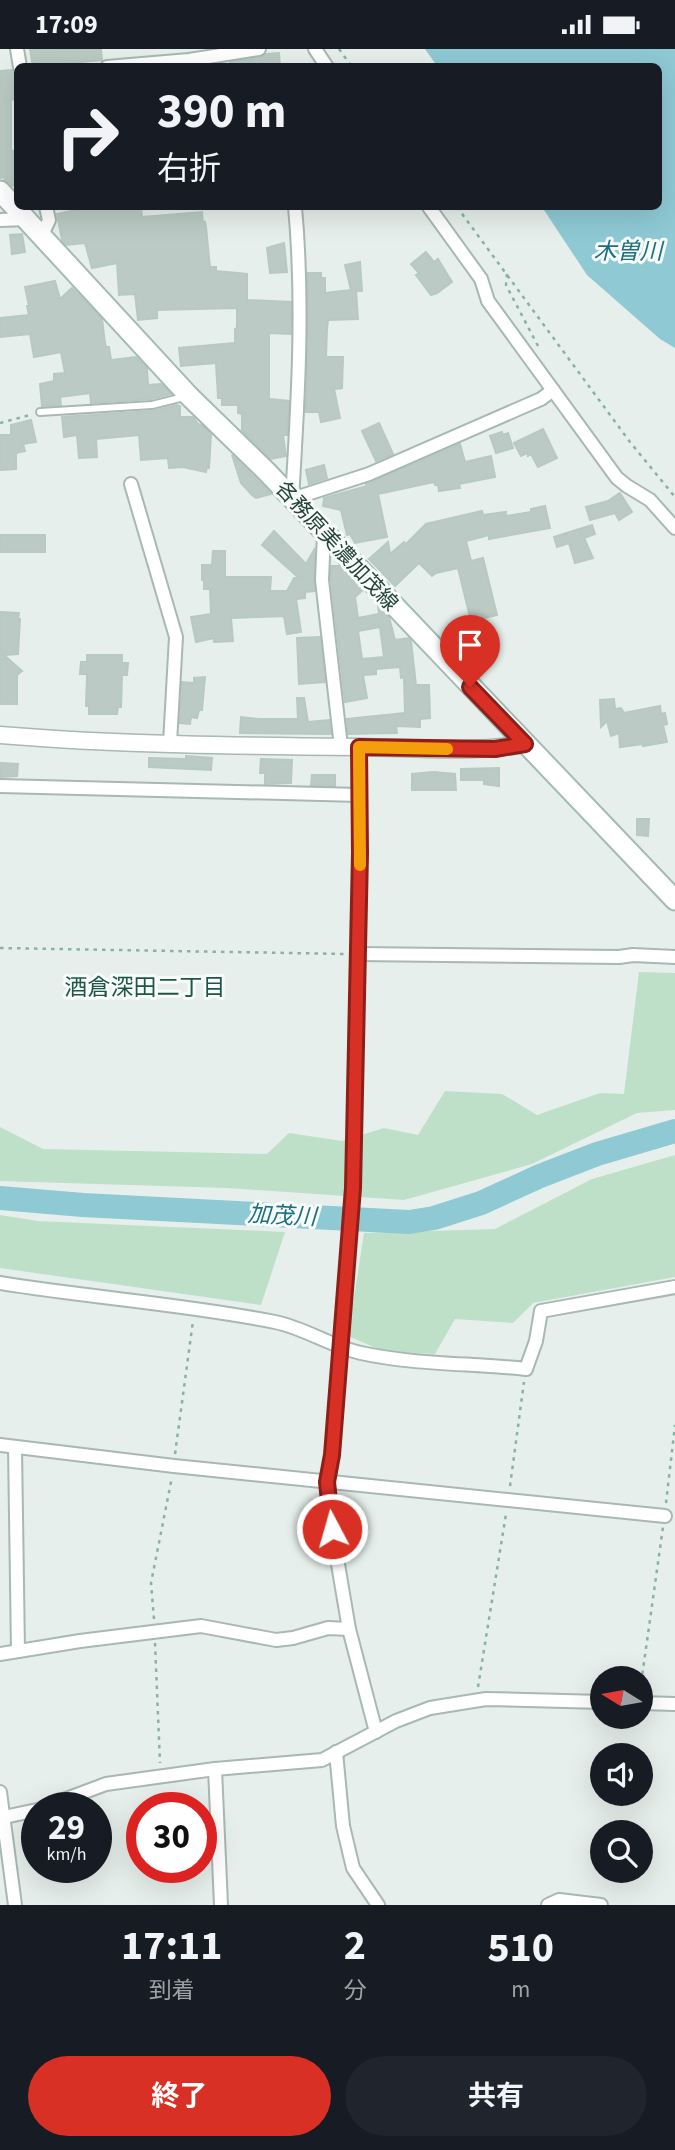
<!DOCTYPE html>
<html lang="ja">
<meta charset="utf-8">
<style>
body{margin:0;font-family:"Source Sans 3","Noto Sans JP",sans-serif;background:#20242c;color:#f1f3f6;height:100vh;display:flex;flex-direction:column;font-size:26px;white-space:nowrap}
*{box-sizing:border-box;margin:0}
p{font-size:23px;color:#9ea1a6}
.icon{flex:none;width:38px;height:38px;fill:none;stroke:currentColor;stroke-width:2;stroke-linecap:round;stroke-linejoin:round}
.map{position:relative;height:1856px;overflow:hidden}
.details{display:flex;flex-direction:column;background:#171b24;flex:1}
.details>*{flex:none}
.guide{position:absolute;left:14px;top:14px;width:648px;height:147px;border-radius:10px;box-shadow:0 7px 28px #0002;background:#171b24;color:#f1f3f6;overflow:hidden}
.needle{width:46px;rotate:281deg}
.fabs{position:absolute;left:590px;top:1617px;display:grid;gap:14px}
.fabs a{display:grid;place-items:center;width:63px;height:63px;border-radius:50%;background:#171b24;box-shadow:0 7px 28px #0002;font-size:35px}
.speed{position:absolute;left:21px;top:1743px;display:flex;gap:14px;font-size:35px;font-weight:700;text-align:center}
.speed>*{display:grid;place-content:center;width:91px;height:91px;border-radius:50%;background:#171b24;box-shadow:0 7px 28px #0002;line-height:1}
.speed small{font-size:18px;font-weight:400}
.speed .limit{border:10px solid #d22;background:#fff;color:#111}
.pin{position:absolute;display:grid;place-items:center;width:60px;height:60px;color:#fff;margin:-72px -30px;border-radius:50% 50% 50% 0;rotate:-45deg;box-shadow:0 0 7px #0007}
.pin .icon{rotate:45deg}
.me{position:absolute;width:77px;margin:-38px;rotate:354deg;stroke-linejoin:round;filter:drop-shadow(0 0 5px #0008)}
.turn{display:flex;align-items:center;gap:24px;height:147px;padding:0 28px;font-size:32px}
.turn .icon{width:91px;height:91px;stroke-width:2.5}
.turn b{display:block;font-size:49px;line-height:60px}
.eta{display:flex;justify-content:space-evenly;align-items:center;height:119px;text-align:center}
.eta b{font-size:42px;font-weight:700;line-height:49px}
.primary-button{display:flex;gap:14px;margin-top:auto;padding:14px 28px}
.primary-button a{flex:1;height:80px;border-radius:42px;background:#d93025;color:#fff;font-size:28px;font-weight:700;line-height:80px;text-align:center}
.primary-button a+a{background:#20242c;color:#f1f3f6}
.status{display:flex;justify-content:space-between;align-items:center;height:49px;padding:0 35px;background:#171b24;direction:ltr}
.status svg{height:19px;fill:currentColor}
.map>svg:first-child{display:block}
.green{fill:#bfe0c8}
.water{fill:#8ec9d4}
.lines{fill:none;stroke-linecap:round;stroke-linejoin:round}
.river{stroke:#8ec9d4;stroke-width:24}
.building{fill:#bbcac4;stroke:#b8c9c2;stroke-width:2;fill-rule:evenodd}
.service-casing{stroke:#a8b8b2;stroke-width:10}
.minor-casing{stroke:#a8b8b2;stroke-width:16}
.tertiary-casing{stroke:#a8b8b2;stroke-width:19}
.secondary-casing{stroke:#a4bbb3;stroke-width:23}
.path{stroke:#86b3a5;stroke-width:2.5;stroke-dasharray:3.5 5;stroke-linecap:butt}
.service{stroke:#fff;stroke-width:6}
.minor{stroke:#fff;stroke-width:12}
.tertiary{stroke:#fff;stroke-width:16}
.secondary{stroke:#fff;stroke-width:19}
.route-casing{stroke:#8d1f18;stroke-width:18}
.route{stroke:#d93025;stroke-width:12}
.slow{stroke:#f59e0b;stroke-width:12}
.labels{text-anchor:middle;stroke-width:6;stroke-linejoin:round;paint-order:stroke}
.street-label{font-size:21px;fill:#24423a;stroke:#f7fbf9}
.water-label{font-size:23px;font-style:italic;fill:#1c6f80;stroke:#f7fbf9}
.neighbourhood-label{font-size:23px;fill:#1f5548;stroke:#f7fbf9}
</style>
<div class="status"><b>17:09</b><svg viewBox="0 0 49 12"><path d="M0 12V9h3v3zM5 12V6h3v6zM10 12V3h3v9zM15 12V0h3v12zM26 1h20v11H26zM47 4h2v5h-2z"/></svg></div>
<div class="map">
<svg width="675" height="1856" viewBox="0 0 675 1856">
<rect width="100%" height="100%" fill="#e6efeb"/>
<g class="green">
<path d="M639 923 675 924V1061L637 1064 532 1115 404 1151 227 1139 0 1132V1078L43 1100 267 1105 289 1084 342 1092 384 1079 418 1086 445 1042 502 1045 537 1066 600 1044 624 1045Z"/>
<path d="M675 1106V1228L533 1254 513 1274 455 1270 435 1305 383 1302 348 1287 364 1184 495 1180 592 1130Z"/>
<path d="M0 1166 38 1172 285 1183 261 1256 0 1219Z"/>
</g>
<path class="water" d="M425 0H675V299L660 290 587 226 542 158H658V18L437 17Z"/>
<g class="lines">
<path class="river" d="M0 1149 83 1156 409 1173 434 1169 481 1154 540 1127 597 1105 675 1082"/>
</g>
<g class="building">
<path d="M30 0H101L102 11 60 15 61 17 55 18H33Z"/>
<path d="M279 4 280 18H230V13L260 9 266 5Z"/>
<path d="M12 21 15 25 17 50 11 51V102L18 101V136L12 137 5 131 4 128 0 129V22Z"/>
<path d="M90 158H141L142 168 202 163 203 174 205 173 206 178 210 218H216V222L247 225V251L291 253V285L269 284V350L289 352 287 386H283L286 407 271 410 242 381V365L238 364V356H222V349H218L216 314 181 317 179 299 235 294V280L237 279V259L157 261V269L138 271 135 245 119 246 117 214 92 219 85 194 66 196 62 191 57 165Z"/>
<path d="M22 185 25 203 12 205 10 186Z"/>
<path d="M284 194 287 223 270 224 267 199Z"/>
<path d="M426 203 434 213 438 210 452 233 437 244 431 246 416 226 419 224 411 215Z"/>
<path d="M360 213 362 242H356L358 270 328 271 327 280 326 308H343L342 339 334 340 340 369 321 373 319 363H306L308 224H321V229H325V244L351 241 345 216Z"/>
<path d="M55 232 60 250 72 239 102 270 105 294 106 298H109L111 311 136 308 147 319 148 336 161 335 171 345 151 350 91 354 90 344 60 348 61 356 42 357 40 335 54 332V325L65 324 61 303 34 308 30 285 0 288V269L29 266 27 257H29L25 238Z"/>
<path d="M176 356 180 357V368H193L198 375 201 376 211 385 209 419 207 418 206 423 183 418 169 419 168 409 141 411 139 386 96 390 97 408 79 409 77 386 64 388 62 368 153 362Z"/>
<path d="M31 371 36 393 23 395 25 402 16 404V420L0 421V386H11V376Z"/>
<path d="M379 374 393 405 376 412 362 382Z"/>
<path d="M543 380 557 409 538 418 531 405 528 407 527 404 521 407 514 394Z"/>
<path d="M502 383 503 386 508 384 513 399 496 404 490 387Z"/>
<path d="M460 395 465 413 491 407 495 428 459 435 460 439 439 442 438 436H435L434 433 378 445 387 488 355 494 350 485 347 486 341 461 323 457 324 449 367 437 366 435Z"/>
<path d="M232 406 271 445 256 449 252 446 241 434Z"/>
<path d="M324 416 327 429 309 435 306 421Z"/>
<path d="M620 444 632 463 619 471 615 464 590 471 586 458 608 452Z"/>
<path d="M545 457 550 479 489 490V486L466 492 471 512 483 509 497 566 471 572 458 519 436 524 432 527 419 514 395 537 369 510 388 493 390 505 404 493 406 495 426 475 482 462 483 466 506 463V467L531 463V460Z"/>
<path d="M592 476 595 485 584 489 593 509 575 514 569 494 557 498 554 488Z"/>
<path d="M274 482 306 515 314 501V542L305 543V549L296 550 301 583 287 585 284 567 231 569 233 592 214 593V589L196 593 191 568 211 565 210 540H204V531H202V516H212L213 502H225V528H271L270 542H287L294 529H299L262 496Z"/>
<rect x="0" y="486" width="45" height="17"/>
<path d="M331 517H340L363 541 355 548 358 569 379 565 378 557 389 568 395 591 409 589 411 592 416 636H429L430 669 420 670V678L396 677 397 684 348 685 347 670 405 664 404 628 401 629 400 618 376 620V625L363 626 367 649 345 653 331 531ZM380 578 384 608 362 610 358 582Z"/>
<path d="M0 563 19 564 18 570H20L18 605 4 606 22 622 17 626V655H0Z"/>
<path d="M320 588 325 633 299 635 297 589Z"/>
<path d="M87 606H122V614H128L127 626H122L121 658H118L117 665H89V657H86L87 625H80L81 613H87Z"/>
<path d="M205 628 202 661H199L197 669 191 668 190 675 180 674 182 633 194 634V629Z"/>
<path d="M297 649H304L308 673 329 671 331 685 240 684 241 668 259 670H298Z"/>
<path d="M614 650 615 660 621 659 624 664 660 657 661 665 665 664 667 675 663 676 667 693 643 697V695L620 698 619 684 611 687 607 672 601 678 600 651Z"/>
<path d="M186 707 212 709 211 721 149 718V709L186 710Z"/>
<path d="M261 710 292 711 291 734 265 735V724H260Z"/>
<path d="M0 714 18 715 17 727 0 728Z"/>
<path d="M499 719V737L484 735V731H461V720Z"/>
<path d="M434 723 455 725 456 741H412V725Z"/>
<path d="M312 726H335V737L311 736Z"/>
<path d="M637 770H649L648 787 637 786Z"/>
</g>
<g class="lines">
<defs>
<path id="service" d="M40 363 152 356 184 348"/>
<g id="minor">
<path d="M17 0 20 18"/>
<path d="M315 0 327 18"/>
<path d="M107 18 189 11 259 0"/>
<path d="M295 158C304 254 298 353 292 450L369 425 541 350 553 341"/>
<path d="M429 158 481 230 488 252 617 429 627 437 650 451 675 479"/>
<path d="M0 171 27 170"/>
<path d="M42 186 49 171 46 158"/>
<path d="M131 435 176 588 170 694"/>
<path d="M324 484 322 531 341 698"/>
<path d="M359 698 360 804 353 1139 332 1407 327 1434 332 1480 349 1580 376 1683"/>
<path d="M0 737 360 746"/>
<path d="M358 905 619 908 633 906 675 908"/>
<path d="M0 1234C92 1249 184 1255 275 1273 305 1279 332 1298 361 1304 416 1316 471 1314 526 1320L536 1292 541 1262 675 1238"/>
<path d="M0 1396 174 1417 665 1467"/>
<path d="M15 1398 18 1602"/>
<path d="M0 1605 80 1592 201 1577 276 1591 293 1589 328 1579 349 1580"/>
<path d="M640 1654 675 1655"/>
<path d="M336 1703 343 1777 353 1819 378 1856"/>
<path d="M215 1720 221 1856"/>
<path d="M0 1743 15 1856"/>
<path d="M42 1759 106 1735 215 1720 322 1711 396 1672 430 1659 486 1650 602 1653"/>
<path d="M0 1769 37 1761"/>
<path d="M548 1856 559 1851 601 1856"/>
</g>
<path id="tertiary" d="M0 686C120 696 241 697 361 698 416 699 471 704 525 695"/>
<path id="secondary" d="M0 142 189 347 267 423 675 851"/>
</defs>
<use href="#service" class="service-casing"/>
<use href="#minor" class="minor-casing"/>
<use href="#tertiary" class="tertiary-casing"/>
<use href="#secondary" class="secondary-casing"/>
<g class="path">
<path d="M339 0 352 18"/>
<path d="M457 158 630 393 675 448"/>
<path d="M507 225 506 236 538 297"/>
<path d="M0 374 30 366"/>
<path d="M0 899 347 905"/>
<path d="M175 1405 193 1272"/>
<path d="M510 1437 524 1333"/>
<path d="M666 1454 675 1376"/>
<path d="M154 1570 151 1534 172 1428"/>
<path d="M155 1594 160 1714"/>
<path d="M478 1638 506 1465"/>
<path d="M640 1642 663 1478"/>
</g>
<use href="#service" class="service"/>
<use href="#minor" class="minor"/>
<use href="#tertiary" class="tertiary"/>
<use href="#secondary" class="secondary"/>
</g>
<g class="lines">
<defs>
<path id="route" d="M332 1480 327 1433 332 1406 353 1139 360 804 359 698 495 700 525 695 470 638"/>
</defs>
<use href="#route" class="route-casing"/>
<use href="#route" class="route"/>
<path class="slow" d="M360 816 359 698 447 700"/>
</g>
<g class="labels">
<g class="street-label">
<text transform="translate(337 497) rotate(47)" y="7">各務原美濃加茂線</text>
</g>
<g class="water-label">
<text x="628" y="210">木曽川</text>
<text transform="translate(282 1166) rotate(3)" y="8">加茂川</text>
</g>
<g class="neighbourhood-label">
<text x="145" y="946">酒倉深田二丁目</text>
</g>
</g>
</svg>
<div class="fabs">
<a><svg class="needle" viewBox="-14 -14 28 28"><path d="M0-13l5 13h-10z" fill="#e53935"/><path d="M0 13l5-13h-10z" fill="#9ea1a6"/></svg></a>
<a><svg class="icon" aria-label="sound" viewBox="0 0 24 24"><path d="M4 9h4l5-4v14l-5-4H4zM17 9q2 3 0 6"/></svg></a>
<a><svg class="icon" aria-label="search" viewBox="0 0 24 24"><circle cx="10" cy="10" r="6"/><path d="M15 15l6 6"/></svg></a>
</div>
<div class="speed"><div>29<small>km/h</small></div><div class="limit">30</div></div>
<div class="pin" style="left:470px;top:638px;background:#d93025"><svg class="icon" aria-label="arrive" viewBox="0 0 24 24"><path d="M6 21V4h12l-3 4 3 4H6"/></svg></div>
<svg class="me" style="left:332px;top:1480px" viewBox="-20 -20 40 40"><circle r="17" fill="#d93025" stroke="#fff" stroke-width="3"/><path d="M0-11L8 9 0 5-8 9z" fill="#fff"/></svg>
<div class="guide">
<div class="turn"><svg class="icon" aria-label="right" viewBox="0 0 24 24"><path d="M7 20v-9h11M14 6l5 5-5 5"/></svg><div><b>390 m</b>右折</div></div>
</div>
</div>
<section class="details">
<div class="eta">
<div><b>17:11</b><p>到着</p></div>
<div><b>2</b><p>分</p></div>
<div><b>510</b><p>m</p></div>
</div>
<div class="primary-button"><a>終了</a><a>共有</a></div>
</section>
